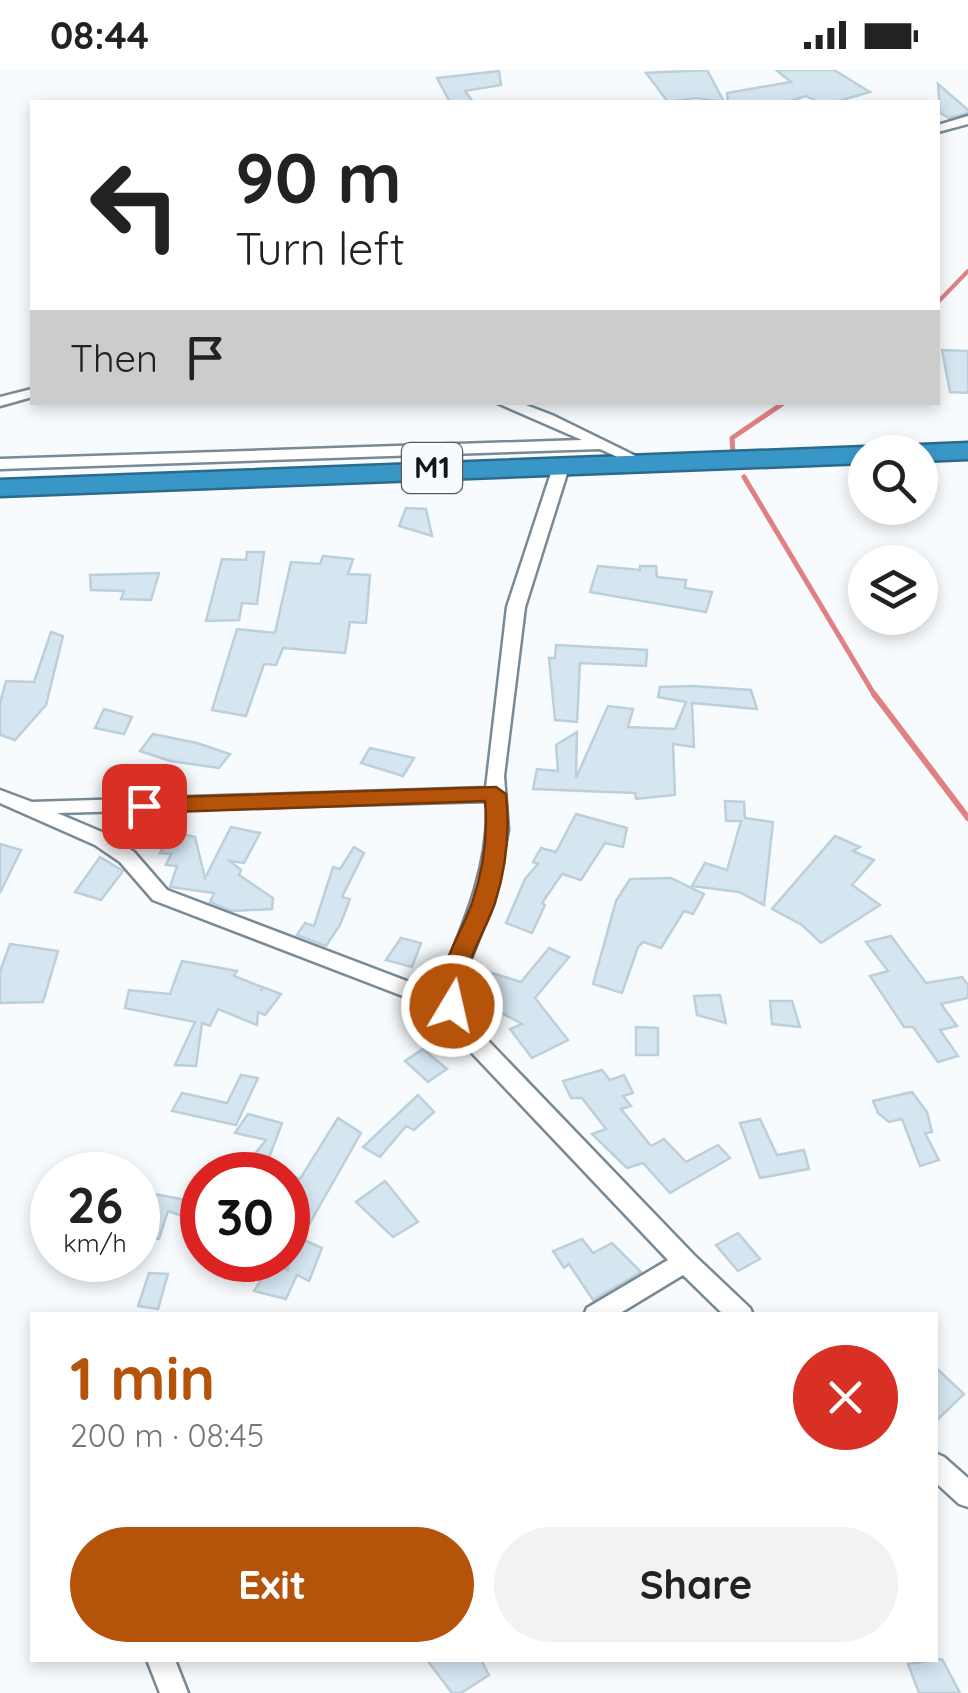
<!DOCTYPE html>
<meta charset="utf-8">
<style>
body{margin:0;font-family:Quicksand,sans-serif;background:#f2f2f2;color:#222;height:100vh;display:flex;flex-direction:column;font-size:38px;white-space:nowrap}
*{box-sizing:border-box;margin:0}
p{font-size:32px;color:#767676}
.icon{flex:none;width:55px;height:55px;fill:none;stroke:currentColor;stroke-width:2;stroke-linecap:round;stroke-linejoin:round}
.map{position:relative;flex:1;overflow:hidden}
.side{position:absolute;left:30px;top:1242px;width:908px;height:350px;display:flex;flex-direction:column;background:#fff;border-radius:0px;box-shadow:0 5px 15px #0003}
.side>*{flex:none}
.banner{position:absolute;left:30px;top:30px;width:910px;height:305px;border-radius:0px;box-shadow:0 5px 15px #0003;background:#fff;color:#222;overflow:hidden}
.fabs{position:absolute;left:848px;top:365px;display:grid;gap:20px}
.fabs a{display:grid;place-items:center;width:90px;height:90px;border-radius:50%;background:#fff;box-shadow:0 5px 15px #0003;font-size:50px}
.speed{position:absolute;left:30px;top:1082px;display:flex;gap:20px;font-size:50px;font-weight:700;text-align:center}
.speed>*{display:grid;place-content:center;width:130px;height:130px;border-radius:50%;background:#fff;box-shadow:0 5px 15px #0003;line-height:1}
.speed small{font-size:25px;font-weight:400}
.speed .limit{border:15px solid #d22;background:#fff;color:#111}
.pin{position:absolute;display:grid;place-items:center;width:85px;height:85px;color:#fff;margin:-42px;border-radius:20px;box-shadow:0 5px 15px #0006}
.me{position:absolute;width:110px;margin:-55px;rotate:9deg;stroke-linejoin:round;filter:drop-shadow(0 0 8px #0008)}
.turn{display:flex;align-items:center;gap:35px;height:210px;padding:0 40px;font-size:45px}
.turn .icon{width:130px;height:130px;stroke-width:2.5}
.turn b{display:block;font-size:70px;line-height:85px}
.then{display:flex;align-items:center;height:95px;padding:0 40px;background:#0003;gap:20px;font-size:38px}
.round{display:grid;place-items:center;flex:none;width:105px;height:105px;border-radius:52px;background:#f2f2f2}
.headline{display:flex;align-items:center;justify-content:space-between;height:170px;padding:0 40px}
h1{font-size:60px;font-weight:700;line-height:75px;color:#b45309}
.cta{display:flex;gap:20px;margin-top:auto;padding:20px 40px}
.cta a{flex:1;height:115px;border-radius:60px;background:#b45309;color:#fff;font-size:40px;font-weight:700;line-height:115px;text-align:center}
.cta a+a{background:#f2f2f2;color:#222}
.status{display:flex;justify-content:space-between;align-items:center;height:70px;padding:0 50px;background:#fff;direction:ltr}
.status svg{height:28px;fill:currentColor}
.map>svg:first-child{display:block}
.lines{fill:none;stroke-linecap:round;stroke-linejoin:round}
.stream-far2{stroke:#e08083;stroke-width:4}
.stream-far1{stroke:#e08083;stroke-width:5}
.stream{stroke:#e08083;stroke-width:6}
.building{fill:#d5e6f1;stroke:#bccfdb;stroke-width:2.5}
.street-casing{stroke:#788a95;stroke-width:5}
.highway-casing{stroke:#2b6a8b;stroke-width:5}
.street{fill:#fff;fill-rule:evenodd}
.highway{fill:#3997c8;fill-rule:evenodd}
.route{fill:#b45309;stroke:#753606;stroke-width:2.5}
.labels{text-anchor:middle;stroke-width:10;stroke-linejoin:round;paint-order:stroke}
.shield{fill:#f7fbfe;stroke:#555b5f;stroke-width:2.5}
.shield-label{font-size:30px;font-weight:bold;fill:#10171b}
</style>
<div class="status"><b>08:44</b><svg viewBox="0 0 49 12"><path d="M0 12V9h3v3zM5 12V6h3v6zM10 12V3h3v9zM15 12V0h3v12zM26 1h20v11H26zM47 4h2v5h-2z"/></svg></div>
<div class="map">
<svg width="968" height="1623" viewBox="0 0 968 1623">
<rect width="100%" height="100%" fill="#f7fbfe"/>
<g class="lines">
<path class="stream-far2" d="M938 232 968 201"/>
<g class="stream-far1">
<path d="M733 384 732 368 785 332"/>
<path d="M744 407 875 626"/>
</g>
<path class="stream" d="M874 624 968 748"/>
</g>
<g class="building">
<path d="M707 0 724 32 696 28 668 32 646 3Z"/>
<path d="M776 0H834L870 22 835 32H818L806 26 787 32H728L727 23 791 12Z"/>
<path d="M499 1 501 15 465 21 473 32H450L437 8Z"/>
<path d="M938 14 968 40V43L949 48 940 43Z"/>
<path d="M942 280 968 281V323L950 322Z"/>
<path d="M406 438 426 439 432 466 399 456Z"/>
<path d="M247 482H264L257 534 242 533 239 550 206 551 222 489 246 490Z"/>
<path d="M323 486 353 489 348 504 370 505 366 553 350 552 345 583 283 578 276 595 264 594 246 646 212 640 237 559 275 563 291 492 320 494Z"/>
<path d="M598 496 640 500V496H656L657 507 686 510 685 518 712 522 706 542 590 522Z"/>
<path d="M159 503 151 530 121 529 124 521 91 520 90 505Z"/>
<path d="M51 562 63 566 46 635 15 670 0 665V633L6 611 34 612Z"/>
<path d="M556 575 647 580 646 596 580 593 577 652 555 650 549 588H555Z"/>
<path d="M693 616 751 620 757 639 692 633 694 677 673 674 675 725 636 729 635 723 533 719 537 699 558 701 556 675 577 662 576 708 608 636 633 639 628 657 675 659 686 632 658 627 660 617Z"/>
<path d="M104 639 132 647 124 664 95 658Z"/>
<path d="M153 664 197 673 230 684 219 698 170 691 140 681Z"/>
<path d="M370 678 414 688 403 706 361 693Z"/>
<path d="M725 731 744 732 745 748 773 752 764 835 739 822 692 816 705 793 727 800 741 751H726Z"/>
<path d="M576 744 627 758 623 777 605 773 581 810 562 804 542 833 545 835 532 863 506 853 525 809 538 794 533 792 541 778 556 782Z"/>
<path d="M231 757 260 763 244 793 230 791 241 800 239 805 273 828 272 839 232 841 210 832 214 823 170 817 177 796 166 795 171 784 160 783 172 761 195 767 205 808Z"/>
<path d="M835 766 860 777 853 781 874 790 852 815 880 835 821 873 802 855 772 839Z"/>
<path d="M0 774 21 780 0 823Z"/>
<path d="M354 777 364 783 342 827 350 829 340 855 326 876 297 865 305 853 314 856 333 797 340 799Z"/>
<path d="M100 787 123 801 101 830 75 822Z"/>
<path d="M671 808 704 824 693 844 684 841 661 878 643 872 638 877 622 923 593 914 616 831 630 809Z"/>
<path d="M891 866 926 913 962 907 968 915V928L941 934 957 956 940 960 958 986 938 992 913 957H904L870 906 888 901 866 872Z"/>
<path d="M401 868 421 873 412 897 386 890Z"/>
<path d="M10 874 58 881 43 932 0 933V901Z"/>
<path d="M549 878 569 887 535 928 568 970 532 988 510 959 522 954 476 929 492 903 521 912Z"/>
<path d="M182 891 237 901 234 906 262 917 261 921 263 917 281 924 265 945 258 942 257 955 218 939 210 956 202 953 196 996 175 995 195 952 125 938 129 920 170 924Z"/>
<path d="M720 925 726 953 697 945 694 926Z"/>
<path d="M770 931H792L800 957 772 954Z"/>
<path d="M636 957 658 958V985H636Z"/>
<path d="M423 979 447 999 428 1012 405 991Z"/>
<path d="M602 1000 610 1010 624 1005 633 1023 623 1026 631 1036 621 1039 651 1076 664 1069 686 1092 718 1075 730 1088 670 1123 643 1093 627 1098 592 1064 606 1059 582 1028H571L563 1011Z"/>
<path d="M241 1005 258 1008 236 1055 172 1041 182 1023 227 1033Z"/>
<path d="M912 1022 927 1042 932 1062 925 1063 939 1090 920 1096 902 1049 889 1052 878 1043 873 1031Z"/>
<path d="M418 1025 434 1042 414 1060 406 1056 380 1087 363 1077Z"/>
<path d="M248 1044 282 1053 267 1093 300 1109 338 1048 361 1063 298 1174 304 1170 322 1178 309 1211 297 1205 286 1229 254 1221 272 1192 288 1200V1105H238L266 1070 235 1063Z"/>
<path d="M760 1049 777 1085 804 1080 809 1099 760 1108 740 1053Z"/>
<path d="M385 1111 418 1152 393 1167 356 1132Z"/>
<path d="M138 1121 202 1133V1153L168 1141 159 1169 138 1167V1137L148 1134 138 1131Z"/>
<path d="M738 1163 760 1189 738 1201 716 1175Z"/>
<path d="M582 1169 593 1183 612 1173 641 1202 593 1230 569 1194 564 1198 553 1181Z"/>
<path d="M149 1203 168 1204 158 1239 138 1236Z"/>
<path d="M935 1297 964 1324 935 1352Z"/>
<path d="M942 1589 960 1623H919L908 1594Z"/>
<path d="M427 1590H481L489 1605 461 1623H452Z"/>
</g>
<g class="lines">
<defs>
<g id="street">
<path d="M968 46V54L938 62V55Z"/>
<path d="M32 319V327L0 336V327Z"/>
<path d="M495 332H518L552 345 650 393 647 396H637L600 379 0 399V389L582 370Z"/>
<path d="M562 389 570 394 525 537 504 706 508 760 494 830 460 916 472 954 694 1185 750 1238 753 1245H724L683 1205 617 1245H584L587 1238 668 1190 454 964 447 943 153 830 120 792 95 775 0 733V720L32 732 486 718 507 537 554 394ZM487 731C490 797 463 856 438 916L441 924 167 820 134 782 109 765 57 743Z"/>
<path d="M935 1383 944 1387 968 1408V1437L959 1434 935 1412Z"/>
<path d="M147 1590H175L188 1623H160Z"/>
</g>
<g id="highway">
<path d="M968 373V389L920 391V382H907L920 375Z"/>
<path d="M865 377 877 382H865V393L0 426V410Z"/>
</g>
</defs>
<use href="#street" class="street-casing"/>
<use href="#highway" class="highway-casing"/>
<use href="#street" class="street"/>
<use href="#highway" class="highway"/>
</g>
<path class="route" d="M496 717 506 724C510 760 506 798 495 833 483 867 459 900 464 936L452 946 440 936C435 900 460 867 472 833 483 801 488 764 485 731L144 743 133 736 144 728Z"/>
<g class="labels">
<rect class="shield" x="402" y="373" width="60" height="50" rx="8"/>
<g class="shield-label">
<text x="432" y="408">M1</text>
</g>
</g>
</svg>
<div class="fabs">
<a><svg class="icon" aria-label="search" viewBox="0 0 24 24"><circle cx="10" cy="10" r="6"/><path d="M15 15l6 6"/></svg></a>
<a><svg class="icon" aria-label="layers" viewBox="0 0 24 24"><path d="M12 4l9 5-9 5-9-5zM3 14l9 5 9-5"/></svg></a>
</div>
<div class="speed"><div>26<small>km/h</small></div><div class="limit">30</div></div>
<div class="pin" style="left:144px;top:736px;background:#d93025"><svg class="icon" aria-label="arrive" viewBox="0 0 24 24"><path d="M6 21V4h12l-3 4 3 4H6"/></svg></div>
<svg class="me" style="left:452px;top:936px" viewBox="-20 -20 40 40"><circle r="17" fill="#b45309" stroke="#fff" stroke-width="3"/><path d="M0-11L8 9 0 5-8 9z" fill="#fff"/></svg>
<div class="banner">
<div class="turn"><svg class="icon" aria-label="left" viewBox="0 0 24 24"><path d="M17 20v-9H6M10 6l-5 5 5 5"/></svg><div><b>90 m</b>Turn left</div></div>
<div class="then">Then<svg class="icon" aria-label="arrive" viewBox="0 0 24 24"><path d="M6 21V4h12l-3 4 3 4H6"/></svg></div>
</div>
<section class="side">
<div class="headline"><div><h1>1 min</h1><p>200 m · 08:45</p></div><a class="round" style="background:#d93025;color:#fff"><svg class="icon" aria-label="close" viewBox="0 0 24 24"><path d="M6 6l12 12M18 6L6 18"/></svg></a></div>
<div class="cta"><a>Exit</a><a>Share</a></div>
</section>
</div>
